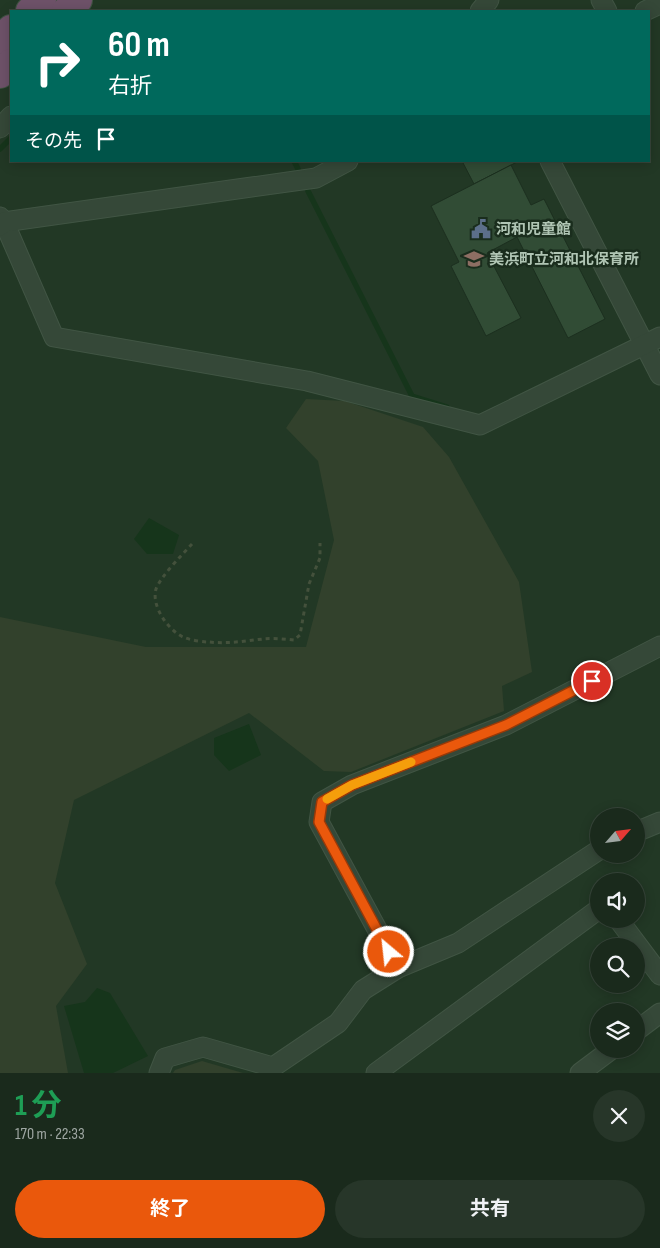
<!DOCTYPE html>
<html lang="ja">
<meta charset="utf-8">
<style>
body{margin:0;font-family:"Sofia Sans Condensed","Noto Sans JP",sans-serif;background:#273629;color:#f1f3f6;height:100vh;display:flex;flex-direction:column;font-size:19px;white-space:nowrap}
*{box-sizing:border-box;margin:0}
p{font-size:16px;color:#9fa7a3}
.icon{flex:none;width:28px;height:28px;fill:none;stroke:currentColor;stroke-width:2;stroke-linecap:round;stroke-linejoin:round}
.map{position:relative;height:1073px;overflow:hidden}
.side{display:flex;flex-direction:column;background:#1a2a1c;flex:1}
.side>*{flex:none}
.top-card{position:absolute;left:10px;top:10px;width:640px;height:152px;border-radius:0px;box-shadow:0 2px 12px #0003,0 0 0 1px #38463b;background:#00695c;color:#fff;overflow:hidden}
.needle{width:32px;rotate:62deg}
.fabs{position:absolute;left:590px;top:808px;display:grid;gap:10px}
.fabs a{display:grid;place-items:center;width:55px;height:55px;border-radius:50%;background:#1a2a1c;box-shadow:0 2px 12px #0003,0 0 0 1px #38463b;font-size:25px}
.pin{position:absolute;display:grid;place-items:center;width:42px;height:42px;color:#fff;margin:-21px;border:2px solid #fff;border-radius:50%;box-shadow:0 1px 5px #0007}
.me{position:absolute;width:55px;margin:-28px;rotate:332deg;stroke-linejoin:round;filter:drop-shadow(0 0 4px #0008)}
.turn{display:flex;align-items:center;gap:18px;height:105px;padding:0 15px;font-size:22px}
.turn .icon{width:65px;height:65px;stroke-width:2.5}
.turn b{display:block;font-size:35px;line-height:42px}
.then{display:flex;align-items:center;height:48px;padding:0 15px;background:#0003;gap:10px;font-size:19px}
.round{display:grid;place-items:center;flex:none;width:52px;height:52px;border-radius:26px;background:#273629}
.head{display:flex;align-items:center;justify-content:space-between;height:85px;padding:0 15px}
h1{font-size:30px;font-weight:700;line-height:38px;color:#1e9e55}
.button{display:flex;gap:10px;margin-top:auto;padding:10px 15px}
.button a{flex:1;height:58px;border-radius:30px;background:#ea580c;color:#fff;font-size:20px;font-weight:700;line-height:58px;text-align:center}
.button a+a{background:#273629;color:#f1f3f6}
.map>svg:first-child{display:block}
.green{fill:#32412c}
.water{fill:#16351b}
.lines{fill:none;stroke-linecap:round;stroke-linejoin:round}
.stream{stroke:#16351b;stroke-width:5.5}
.building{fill:#314c35;stroke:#1c2f1f}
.minor-casing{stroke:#415544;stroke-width:21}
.highway-casing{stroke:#405343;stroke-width:30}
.path{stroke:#44513c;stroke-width:3;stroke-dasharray:4 4;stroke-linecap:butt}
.minor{stroke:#354838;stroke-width:19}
.highway{stroke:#6e5269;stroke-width:28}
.route-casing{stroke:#983908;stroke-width:12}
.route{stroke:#ea580c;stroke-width:9}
.slow{stroke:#f59e0b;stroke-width:9}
.labels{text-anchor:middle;stroke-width:5;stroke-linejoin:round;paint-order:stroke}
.poi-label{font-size:15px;font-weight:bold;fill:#b0c5b4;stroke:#1a2d1d;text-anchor:start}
</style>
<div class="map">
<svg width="660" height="1073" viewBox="0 0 660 1073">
<rect width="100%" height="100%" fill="#223825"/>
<g class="green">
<path d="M306 399 345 401 423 427 449 457 519 582 532 672 502 686 504 711 351 772 324 771 249 713 74 800 55 883 87 964 56 1006 68 1073H0V617L146 647H306L334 540 318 461 286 428Z"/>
<path d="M202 1061 243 1073H173L175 1070Z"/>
</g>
<g class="water">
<path d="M149 518 179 535 173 554H147L134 539Z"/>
<path d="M249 724 261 755 229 771 214 755V738Z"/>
<path d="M97 988 110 993 148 1056 113 1073H84L64 1006 85 1002Z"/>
</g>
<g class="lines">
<g class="stream">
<path d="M0 149 11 138"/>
<path d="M294 161 298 169"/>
<path d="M308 191 412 396 447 407"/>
</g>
</g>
<g class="building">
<path d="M462 161H519L474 184Z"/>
<path d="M511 165 531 205 544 199 605 319 568 338 517 237 487 253 521 318 486 336 451 266 459 262 431 206Z"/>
</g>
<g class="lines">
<defs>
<g id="minor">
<path d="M601 0 607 11"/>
<path d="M480 11 489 0"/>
<path d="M645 11 660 4"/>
<path d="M0 128 11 116"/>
<path d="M550 161 660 375"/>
<path d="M0 217 4 222 54 337 307 381 480 425 660 337"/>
<path d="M0 226 4 222 316 178 348 161"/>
<path d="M636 832 660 822"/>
<path d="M618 919 660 975"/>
<path d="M398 968 319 822 322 802 352 785 506 725 660 646"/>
<path d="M636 1031 660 1013"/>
<path d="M159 1073 165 1058 203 1047 273 1067 338 1023 363 990 398 968 458 943 599 850"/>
<path d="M376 1073 599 909"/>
<path d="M580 1073 612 1049"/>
</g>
<g id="highway">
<path d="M30 11 42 0"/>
<path d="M66 11 78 0"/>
<path d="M0 40 11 29"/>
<path d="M0 74 11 63"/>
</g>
</defs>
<use href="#minor" class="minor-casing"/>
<use href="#highway" class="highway-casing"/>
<path class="path" d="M192 544C182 555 161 576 156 589 151 606 168 630 183 637 190 640 201 642 209 642 227 644 245 641 263 639 273 638 284 639 294 640L300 635 309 584 320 558V543"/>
<use href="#minor" class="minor"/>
<use href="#highway" class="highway"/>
</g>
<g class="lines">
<defs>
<path id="route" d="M389 952 319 822 322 802 352 785 506 725 592 681"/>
</defs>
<use href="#route" class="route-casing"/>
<use href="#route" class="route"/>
<path class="slow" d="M327 799 352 785 411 762"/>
</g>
<defs>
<symbol id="civic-bare" viewBox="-9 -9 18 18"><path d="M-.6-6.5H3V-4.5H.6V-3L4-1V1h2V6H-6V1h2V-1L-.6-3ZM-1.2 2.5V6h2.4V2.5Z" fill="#5c6f8a" stroke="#1a2d1d" stroke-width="2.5" paint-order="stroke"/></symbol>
<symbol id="school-bare" viewBox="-9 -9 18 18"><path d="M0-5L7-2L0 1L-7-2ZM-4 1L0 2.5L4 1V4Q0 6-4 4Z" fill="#8d6e63" stroke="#1a2d1d" stroke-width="2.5" paint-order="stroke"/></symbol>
</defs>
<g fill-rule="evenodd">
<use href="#civic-bare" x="467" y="215" width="28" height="28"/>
<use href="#school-bare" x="460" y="245" width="28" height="28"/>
</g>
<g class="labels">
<g class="poi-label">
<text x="496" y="234">河和児童館</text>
<text x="489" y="264">美浜町立河和北保育所</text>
</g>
</g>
</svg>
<div class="fabs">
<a><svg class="needle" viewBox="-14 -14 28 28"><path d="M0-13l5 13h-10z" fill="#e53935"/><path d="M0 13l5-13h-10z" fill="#9fa7a3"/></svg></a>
<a><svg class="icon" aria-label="sound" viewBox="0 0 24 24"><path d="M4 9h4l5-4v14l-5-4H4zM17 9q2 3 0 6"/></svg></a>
<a><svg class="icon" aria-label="search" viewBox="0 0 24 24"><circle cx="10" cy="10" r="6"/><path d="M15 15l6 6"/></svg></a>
<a><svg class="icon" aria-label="layers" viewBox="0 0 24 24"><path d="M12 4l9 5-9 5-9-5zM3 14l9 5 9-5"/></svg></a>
</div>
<div class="pin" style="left:592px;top:681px;background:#d93025"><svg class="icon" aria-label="arrive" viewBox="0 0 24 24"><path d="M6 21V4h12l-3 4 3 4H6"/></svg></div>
<svg class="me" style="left:389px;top:952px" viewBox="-20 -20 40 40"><circle r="17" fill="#ea580c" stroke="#fff" stroke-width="3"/><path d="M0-11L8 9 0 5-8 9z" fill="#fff"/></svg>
<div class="top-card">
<div class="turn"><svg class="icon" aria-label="right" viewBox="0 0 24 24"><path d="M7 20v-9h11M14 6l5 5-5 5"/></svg><div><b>60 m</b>右折</div></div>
<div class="then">その先<svg class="icon" aria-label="arrive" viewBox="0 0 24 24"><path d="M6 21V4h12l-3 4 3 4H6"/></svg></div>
</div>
</div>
<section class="side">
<div class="head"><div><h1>1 分</h1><p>170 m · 22:33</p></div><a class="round"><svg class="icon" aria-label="close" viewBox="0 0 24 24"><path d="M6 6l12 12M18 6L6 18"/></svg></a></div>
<div class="button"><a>終了</a><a>共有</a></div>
</section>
